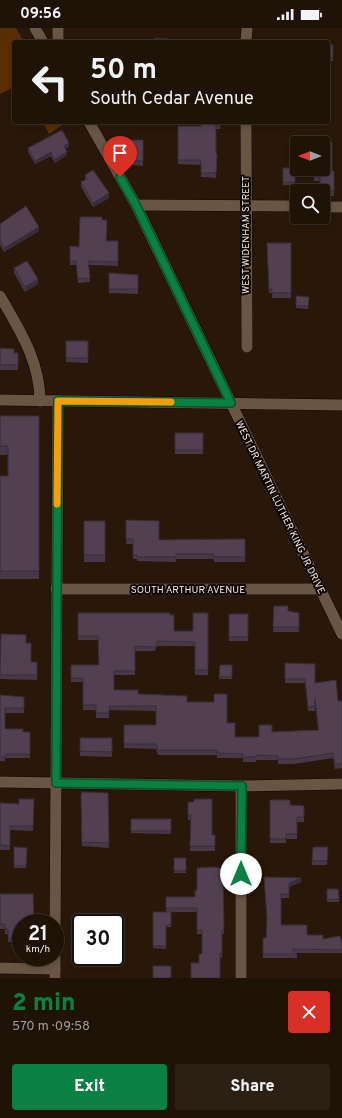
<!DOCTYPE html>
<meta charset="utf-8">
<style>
body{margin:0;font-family:Overpass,sans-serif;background:#2c2015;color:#f1f3f6;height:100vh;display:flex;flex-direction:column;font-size:15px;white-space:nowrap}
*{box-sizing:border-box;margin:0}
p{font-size:13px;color:#a19e9b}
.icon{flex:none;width:22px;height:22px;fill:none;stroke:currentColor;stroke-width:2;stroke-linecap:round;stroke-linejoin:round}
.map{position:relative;height:950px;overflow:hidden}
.sheet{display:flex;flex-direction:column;background:#1f1207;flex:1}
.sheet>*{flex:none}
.top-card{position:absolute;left:12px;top:12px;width:318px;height:84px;border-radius:4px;box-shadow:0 2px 6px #0003,0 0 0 1px #3c3228;background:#1f1207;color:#f1f3f6;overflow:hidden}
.needle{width:26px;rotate:270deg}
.buttons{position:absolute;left:290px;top:108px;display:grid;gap:8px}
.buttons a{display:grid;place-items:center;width:40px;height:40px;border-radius:4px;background:#1f1207;box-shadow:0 2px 6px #0003,0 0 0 1px #3c3228;font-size:20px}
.speed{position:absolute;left:12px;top:886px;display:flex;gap:8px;font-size:20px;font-weight:700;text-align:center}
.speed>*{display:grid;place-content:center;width:52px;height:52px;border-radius:50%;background:#1f1207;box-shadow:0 2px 6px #0003,0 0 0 1px #3c3228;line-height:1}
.speed small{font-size:10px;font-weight:400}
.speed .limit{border:2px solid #111;border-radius:6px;background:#fff;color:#111}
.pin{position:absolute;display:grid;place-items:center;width:34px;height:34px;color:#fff;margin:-41px -17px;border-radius:50% 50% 50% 0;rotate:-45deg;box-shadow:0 0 4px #0007}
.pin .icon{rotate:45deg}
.me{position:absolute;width:44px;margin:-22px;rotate:0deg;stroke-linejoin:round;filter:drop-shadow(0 0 3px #0008)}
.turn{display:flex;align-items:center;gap:14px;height:84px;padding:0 12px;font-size:18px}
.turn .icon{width:52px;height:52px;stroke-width:2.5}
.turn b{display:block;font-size:28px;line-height:34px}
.round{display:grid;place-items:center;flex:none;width:42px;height:42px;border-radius:4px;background:#2c2015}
.overview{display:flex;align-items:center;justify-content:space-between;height:68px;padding:0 12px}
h1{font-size:24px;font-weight:800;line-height:30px;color:#0b8043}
.action{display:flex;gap:8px;margin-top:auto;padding:8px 12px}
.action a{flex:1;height:46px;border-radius:4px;background:#0b8043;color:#fff;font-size:16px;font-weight:800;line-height:46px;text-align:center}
.action a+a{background:#2c2015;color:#f1f3f6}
.status{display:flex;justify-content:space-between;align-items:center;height:28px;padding:0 20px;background:#1f1207;direction:ltr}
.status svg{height:11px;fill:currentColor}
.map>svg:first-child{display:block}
.green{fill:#592f00}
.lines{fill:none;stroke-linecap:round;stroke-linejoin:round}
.minor-casing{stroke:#110400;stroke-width:12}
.secondary-casing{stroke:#110400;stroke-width:12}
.minor{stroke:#695544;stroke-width:11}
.secondary{stroke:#695544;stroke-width:11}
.wall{fill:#473747}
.shaded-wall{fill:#392d39}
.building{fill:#524052;stroke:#392d39}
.route-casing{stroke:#07532c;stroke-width:10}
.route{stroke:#0b8043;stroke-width:7}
.slow{stroke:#f59e0b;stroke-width:7}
.labels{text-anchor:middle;stroke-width:4;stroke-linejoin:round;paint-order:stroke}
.street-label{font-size:10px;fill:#f4e7de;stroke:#0c0602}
</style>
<div class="status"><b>09:56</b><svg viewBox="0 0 49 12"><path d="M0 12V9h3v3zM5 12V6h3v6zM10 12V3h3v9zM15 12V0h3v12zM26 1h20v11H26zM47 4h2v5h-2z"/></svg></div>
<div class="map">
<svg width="342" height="950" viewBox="0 0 342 950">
<rect width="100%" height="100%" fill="#291809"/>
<g class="green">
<path d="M0 0H16L24 14H14V59L0 66Z"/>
<path d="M43 94H67L49 106Z"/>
</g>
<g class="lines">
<defs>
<g id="minor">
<path d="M58 0V14"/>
<path d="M246 14 247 0"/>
<path d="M246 94 247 319"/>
<path d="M136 177 297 178"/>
<path d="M323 179H342"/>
<path d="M0 268C19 301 40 333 40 373"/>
<path d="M56 561H320"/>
<path d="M0 754 241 758 342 756"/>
<path d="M55 924 58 373"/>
<path d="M0 940 55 941"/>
<path d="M55 950V929"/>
<path d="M241 950V758"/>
</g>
<g id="secondary">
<path d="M35 0 43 14"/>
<path d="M89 94 136 177 342 606"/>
<path d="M0 372 342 377"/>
</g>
</defs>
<use href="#minor" class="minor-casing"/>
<use href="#secondary" class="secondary-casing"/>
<use href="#minor" class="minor"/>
<use href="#secondary" class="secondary"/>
</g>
<g class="wall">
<rect x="328" y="17" width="5" height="16"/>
<path d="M14 70V81L12 77V72Z"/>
<path d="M221 94 220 101H216V125L217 126 216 150 201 149V137L178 136V98H201Z"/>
<path d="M128 112H143V138L133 137V131H128Z"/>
<path d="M69 119 65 120 67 127 55 135 51 128 35 136 28 124V120Z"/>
<rect x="283" y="140" width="12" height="17"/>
<path d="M332 143H334V168H323V163L320 153H314V149Z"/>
<path d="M85 147 109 170 93 179 81 159V154L85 152Z"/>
<path d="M102 192 106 213H118V238L89 237 90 254 78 255 76 237H70V218L79 219Z"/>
<path d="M0 196 39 203 4 224 0 217Z"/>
<path d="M267 215H291V270H272V265H269Z"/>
<path d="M14 240 38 256 25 264 14 245Z"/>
<path d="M109 245 138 247V266L109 265Z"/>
<path d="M296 268 309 269 308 281 296 280Z"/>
<path d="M66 313H88V335L66 334Z"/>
<path d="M0 320 14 325H18V342H0Z"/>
<path d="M0 388H39V551H0V448H8V427H0Z"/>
<rect x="175" y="405" width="28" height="21"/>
<path d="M126 492 159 512 245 511V534H214V531H176V534L137 533V531H133V516H126Z"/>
<rect x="84" y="493" width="21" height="41"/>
<path d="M274 578 288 584 299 585V604H273Z"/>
<path d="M78 585 170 587 174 603H193L208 585V647H195V618H157L155 623H135V647H114V662L187 674 227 695 235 709H259L272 704 318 702 315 675V683H308L305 655H285V635L315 655 338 673H342V740L335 741 333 730 294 736H278V732H256V734H243V730H217V727H158L156 721 124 720V697H156V683L109 682V690H96V682H83V654H71V637H99L98 612H78Z"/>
<rect x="229" y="586" width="19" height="27"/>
<path d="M26 615 31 634H37V652L0 651V637Z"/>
<path d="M220 637H232V651H219Z"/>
<path d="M0 667 24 669V685H5V701L23 704H30V730H5V733H0Z"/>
<path d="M80 710H112V729L80 728Z"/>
<path d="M108 765 109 820 82 818 81 768Z"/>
<path d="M34 771 33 803 10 802V822H0V775L19 776Z"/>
<path d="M270 772 290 777 304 778V794H297V811H286V815H270Z"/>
<path d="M188 774 212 807H215V823H190L191 792H188Z"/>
<path d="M131 791H171V805L169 806 131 805Z"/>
<path d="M14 819 27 820 26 840H14Z"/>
<path d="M328 819 327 837H312V833Z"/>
<rect x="174" y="830" width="12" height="15"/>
<path d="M223 844 224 906H222V930L220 929 199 935 202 926V906H197V884H166V869H195L197 862Z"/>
<path d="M264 849 301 854 289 859V870H281V897L307 907 342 916V925H295L297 926V930H263V910H266L267 893Z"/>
<path d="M327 861H338L339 874H327Z"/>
<path d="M0 866 21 895V914H8V906H5V901H0Z"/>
<path d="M153 884H171V899H166V921L153 920Z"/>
</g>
<g class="shaded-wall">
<path d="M69 115V119L64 121V118Z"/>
<path d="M51 124V128L35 136V133Z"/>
<path d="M67 124V127L55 135V131Z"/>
<path d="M109 165V170L93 179V175Z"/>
<path d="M39 199V203L4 224V220Z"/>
<path d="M38 251V256L25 264V259Z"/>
<path d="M301 850V854L289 859V855Z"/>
</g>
<g class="building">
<path d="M155 10 168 11V14H155Z"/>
<rect x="191" y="12" width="26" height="2"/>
<rect x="328" y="17" width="5" height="13"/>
<path d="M14 70V76L12 72Z"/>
<path d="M201 94H220V97H216V125L217 126 216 145H201V132H178V98H201Z"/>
<path d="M62 102 69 115 64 118 67 124 55 131 51 124 35 133 28 120Z"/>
<path d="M128 112H143V133H133V127H128Z"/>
<path d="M317 114H332V143H334V163H320V149H314V141H323V115H317Z"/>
<rect x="283" y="140" width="12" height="14"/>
<path d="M93 142 109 165 93 175 81 154 87 151 85 147Z"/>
<path d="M26 178 39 199 4 220 0 212V196Z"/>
<path d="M80 189H102V192H107L106 213H118V234L88 233 90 250 78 251 76 233H70V218L79 219Z"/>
<path d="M267 215H291V265H272V261H269Z"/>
<path d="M27 233 38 251 25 259 14 240Z"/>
<path d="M109 245 138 247V261H109Z"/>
<path d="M296 268 309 269 308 278H296Z"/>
<rect x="66" y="313" width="22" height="17"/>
<path d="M0 320 14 321V325H18V337H0Z"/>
<path d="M0 388H39V543H0V448H8V418H0Z"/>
<rect x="175" y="405" width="28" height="17"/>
<path d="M126 492 159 493V512L245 511V529H214V526H176V529H137V527H133V511H126Z"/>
<rect x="84" y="493" width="21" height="34"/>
<path d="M274 578H288V583L299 585V599H273Z"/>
<path d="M78 585H170V587H174V603H193V585H208V642H195V614L157 613 155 619 135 618V643H114V662H138V666L187 668V674H214V666H227V695H235V709H259V697H272V704L319 702 315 671V678L308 679 305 651H285V635L315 636V655L336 652 338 673H342V736H335L333 725 294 731H278V728L256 727V729H243V726L217 725V722H158L156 716H124V697H156V678H109V685H96V677H83V650H71V637H99L98 608H78Z"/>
<rect x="229" y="586" width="19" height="23"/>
<path d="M1 606 26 607V615H31V634H37V647H0Z"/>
<path d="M220 637H232V649H219Z"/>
<path d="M0 667 24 669V680H5V701H23V704H30V726H5V729H0Z"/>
<path d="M80 710H112V724L80 723Z"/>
<path d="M82 764 108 765 109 815 82 814 81 768Z"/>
<path d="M19 771H34L33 798H10V818L0 817V775L19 776Z"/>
<path d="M194 771H212V807H215V818H190L191 787H188V774H194Z"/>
<path d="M270 772H290V777L304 778V789H297V806H286V811H270Z"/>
<path d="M131 791H171V802L169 803H131Z"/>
<path d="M14 819 27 820 26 838H14Z"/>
<path d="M313 819H328L327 833H312Z"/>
<rect x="174" y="830" width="12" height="13"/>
<path d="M215 839 223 841V844L224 902H222V926L220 925V950H191V935H199V926H202V902H197V880H166V869H195V863L197 862V840Z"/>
<path d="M264 849 301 850 289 855V866H281V897H307V907H323V911L340 908 342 916V922L292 921 297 926H263V910H266L267 890Z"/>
<path d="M327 861H338L339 871 327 872Z"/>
<path d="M0 866H33L34 895H21V910H8V901H5V896H0Z"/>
<path d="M153 884H171V897H166V918H153Z"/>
<rect x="153" y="938" width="18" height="12"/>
</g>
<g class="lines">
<defs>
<path id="route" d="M120 149 136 177 231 375 58 373 56 755 242 758 241 846"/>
</defs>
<use href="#route" class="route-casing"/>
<use href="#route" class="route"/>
<path class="slow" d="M57 476 58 373 171 374"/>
</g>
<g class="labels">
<g class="street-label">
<text transform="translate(245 207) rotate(-90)" y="4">WEST WIDENHAM STREET</text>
<text transform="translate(281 479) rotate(64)" y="4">WEST DR MARTIN LUTHER KING JR DRIVE</text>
<text x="188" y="565">SOUTH ARTHUR AVENUE</text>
</g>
</g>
</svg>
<div class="buttons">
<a><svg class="needle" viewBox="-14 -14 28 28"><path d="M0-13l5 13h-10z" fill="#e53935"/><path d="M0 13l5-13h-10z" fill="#a19e9b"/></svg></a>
<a><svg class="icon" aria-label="search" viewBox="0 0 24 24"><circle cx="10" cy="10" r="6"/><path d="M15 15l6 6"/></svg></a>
</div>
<div class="speed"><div>21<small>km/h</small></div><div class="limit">30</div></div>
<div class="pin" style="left:120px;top:149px;background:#d93025"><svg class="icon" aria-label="arrive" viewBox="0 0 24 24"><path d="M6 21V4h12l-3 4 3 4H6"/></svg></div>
<svg class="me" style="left:241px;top:846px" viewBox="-20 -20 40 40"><circle r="19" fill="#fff"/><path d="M0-13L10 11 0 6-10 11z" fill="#0b8043"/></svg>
<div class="top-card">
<div class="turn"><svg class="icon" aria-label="left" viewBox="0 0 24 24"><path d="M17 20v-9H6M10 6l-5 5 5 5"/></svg><div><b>50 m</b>South Cedar Avenue</div></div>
</div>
</div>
<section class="sheet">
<div class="overview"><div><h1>2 min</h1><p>570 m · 09:58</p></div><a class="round" style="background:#d93025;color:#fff"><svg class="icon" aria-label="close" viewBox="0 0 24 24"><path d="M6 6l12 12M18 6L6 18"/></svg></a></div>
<div class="action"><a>Exit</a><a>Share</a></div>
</section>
